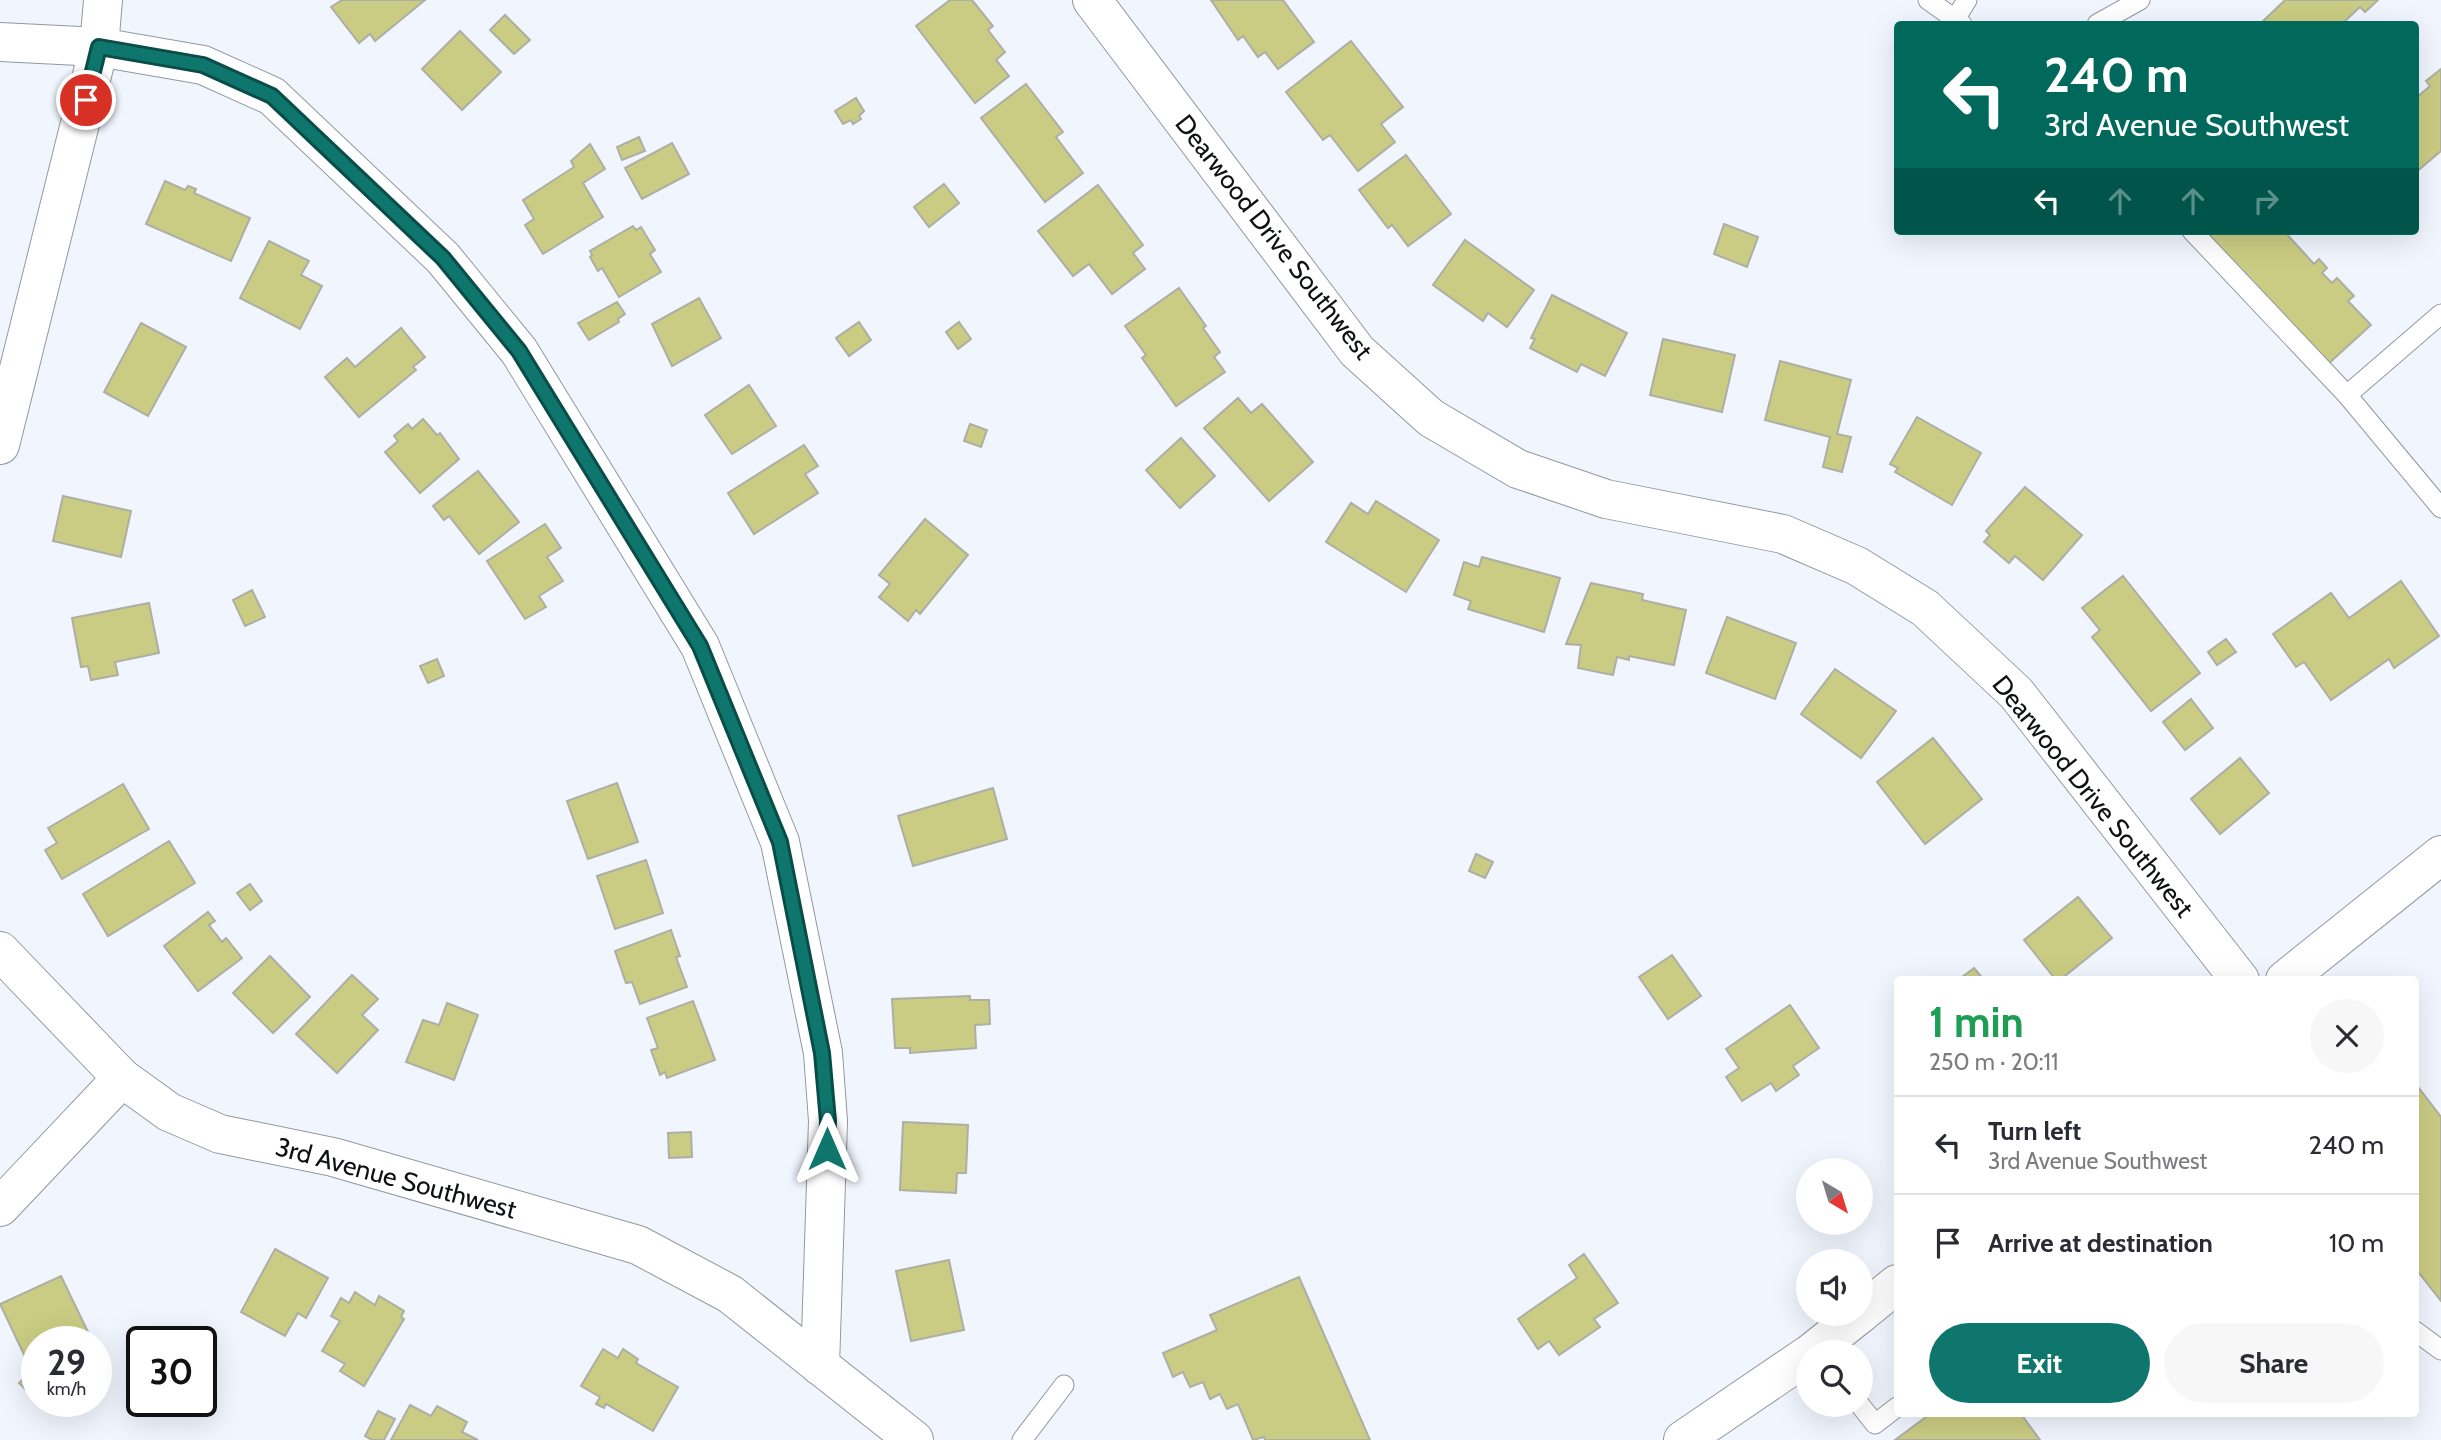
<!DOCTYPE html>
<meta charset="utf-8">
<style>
body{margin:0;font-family:Cabin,sans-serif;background:#f7f7f7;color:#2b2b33;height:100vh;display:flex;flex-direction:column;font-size:26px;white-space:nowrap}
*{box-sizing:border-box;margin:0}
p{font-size:23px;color:#7c7c81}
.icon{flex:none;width:38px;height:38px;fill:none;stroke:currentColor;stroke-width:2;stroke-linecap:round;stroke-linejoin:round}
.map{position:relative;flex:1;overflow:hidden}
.drawer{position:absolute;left:1894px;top:976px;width:525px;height:441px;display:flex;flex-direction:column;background:#fff;border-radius:7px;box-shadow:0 7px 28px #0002}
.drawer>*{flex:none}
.top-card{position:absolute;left:1894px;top:21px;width:525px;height:214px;border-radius:7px;box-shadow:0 7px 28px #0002;background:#00695c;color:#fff;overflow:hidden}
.needle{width:46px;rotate:142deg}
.controls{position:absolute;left:1796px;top:1158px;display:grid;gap:14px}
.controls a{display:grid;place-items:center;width:77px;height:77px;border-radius:50%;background:#fff;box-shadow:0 7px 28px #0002;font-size:35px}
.speed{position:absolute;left:21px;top:1326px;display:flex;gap:14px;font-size:35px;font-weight:700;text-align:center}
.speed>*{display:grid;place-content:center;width:91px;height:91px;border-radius:50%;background:#fff;box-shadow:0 7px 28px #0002;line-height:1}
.speed small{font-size:18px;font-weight:400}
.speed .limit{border:4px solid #111;border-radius:10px;background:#fff;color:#111}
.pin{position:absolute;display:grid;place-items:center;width:60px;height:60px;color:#fff;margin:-30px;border:4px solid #fff;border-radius:50%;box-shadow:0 2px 7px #0007}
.me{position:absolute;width:77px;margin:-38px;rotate:0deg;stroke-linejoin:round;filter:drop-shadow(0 0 5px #0008)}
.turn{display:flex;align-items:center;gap:24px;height:147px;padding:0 35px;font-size:32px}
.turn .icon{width:91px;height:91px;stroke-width:2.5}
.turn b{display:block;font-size:49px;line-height:60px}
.lanes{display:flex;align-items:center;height:66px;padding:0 35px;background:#0003;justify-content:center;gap:35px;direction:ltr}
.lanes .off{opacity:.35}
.round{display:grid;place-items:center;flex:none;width:74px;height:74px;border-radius:37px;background:#f7f7f7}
.summary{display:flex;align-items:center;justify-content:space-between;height:119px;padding:0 35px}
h1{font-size:42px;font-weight:800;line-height:52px;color:#1e9e55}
.cta{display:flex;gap:14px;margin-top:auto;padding:14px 35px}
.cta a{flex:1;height:80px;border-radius:42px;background:#0f766e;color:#fff;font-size:28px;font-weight:800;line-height:80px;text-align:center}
.cta a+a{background:#f7f7f7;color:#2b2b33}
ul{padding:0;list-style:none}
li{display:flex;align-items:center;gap:21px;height:98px;padding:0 35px;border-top:2px solid #e1e1e2}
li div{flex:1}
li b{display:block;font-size:26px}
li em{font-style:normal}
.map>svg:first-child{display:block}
.building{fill:#cbcc83;stroke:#adaea4;stroke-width:2}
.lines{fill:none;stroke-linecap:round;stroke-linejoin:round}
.service-casing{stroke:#9298a0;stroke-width:21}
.minor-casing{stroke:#9298a0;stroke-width:40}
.secondary-casing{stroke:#9298a0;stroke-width:40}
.service{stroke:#fff;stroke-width:19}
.minor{stroke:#fff;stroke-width:38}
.secondary{stroke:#fff;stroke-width:38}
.route-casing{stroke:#0a4d48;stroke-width:18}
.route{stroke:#0f766e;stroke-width:12}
.labels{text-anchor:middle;stroke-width:5;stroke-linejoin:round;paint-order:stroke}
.street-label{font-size:26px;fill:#0e1013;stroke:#fff}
</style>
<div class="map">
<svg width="2441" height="1440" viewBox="0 0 2441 1440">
<rect width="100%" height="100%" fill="#f1f6fe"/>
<g class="building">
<path d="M342 0H425L375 41 370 34 359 43 331 7Z"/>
<path d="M950 0H972L993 26 988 30 1005 52 996 60 1009 76 975 103 916 26Z"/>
<path d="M1211 0H1283L1314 42 1278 69 1265 52 1258 57 1243 36 1238 40Z"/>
<path d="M2285 0H2378L2365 12 2360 7 2342 24H2260Z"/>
<path d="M505 15 530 40 514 54 490 30Z"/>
<path d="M460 31 501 72 462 110 422 69Z"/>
<path d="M1351 41 1403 107 1381 124 1395 142 1358 171 1330 135 1323 140 1286 92Z"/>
<path d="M2441 69V151L2415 173V99L2430 86 2426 81Z"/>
<path d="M1026 84 1063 132 1056 137 1083 173 1045 202 981 118Z"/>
<path d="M856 98 864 111 859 116 861 119 853 124 851 120 843 124 835 111Z"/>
<path d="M639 137 645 151 622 160 617 147Z"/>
<path d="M672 143 689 174 642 199 625 168Z"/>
<path d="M590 144 605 169 583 183 603 217 543 254 525 225 534 219 523 200 574 167 571 161Z"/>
<path d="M1406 155 1451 214 1408 246 1392 225 1388 228 1359 190Z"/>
<path d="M165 181 185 190 188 186 196 189 194 193 250 218 231 261 146 224Z"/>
<path d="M944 184 959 203 929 227 914 207Z"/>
<path d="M1098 185 1143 245 1133 253 1145 269 1112 294 1089 264 1073 276 1038 231Z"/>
<path d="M1724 224 1758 237 1747 267 1714 254Z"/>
<path d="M633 226 636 230 641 227 655 250 650 254 661 272 619 297 602 268 598 271 590 257 592 255 590 251Z"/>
<path d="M2205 231H2284L2314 264 2319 259 2327 268 2322 273 2332 283 2337 278 2354 296 2348 301 2371 325 2327 365Z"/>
<path d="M1465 240 1534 290 1507 327 1488 313 1483 321 1433 285Z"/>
<path d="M269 241 309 261 301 275 322 286 300 329 240 298Z"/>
<path d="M1179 288 1206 326 1203 328 1220 352 1214 357 1225 372 1176 406 1142 358 1146 355 1125 326Z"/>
<path d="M1552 295 1627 333 1605 376 1581 364 1577 372 1530 348 1535 339 1531 338Z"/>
<path d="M699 298 721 338 672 366 652 324Z"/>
<path d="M617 302 625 314 618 319 619 322 589 340 578 323Z"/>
<path d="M859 322 871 340 849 356 836 338Z"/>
<path d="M959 322 971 339 958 349 946 332Z"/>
<path d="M141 323 186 347 148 416 104 392Z"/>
<path d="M401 328 425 357 413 367 416 370 359 417 325 377 347 358 355 367Z"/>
<path d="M1663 339 1735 355 1722 412 1650 395Z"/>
<path d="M1780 361 1851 380 1837 434 1851 437 1842 472 1823 467 1830 437 1765 420Z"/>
<path d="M749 385 776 426 732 454 705 415Z"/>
<path d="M1238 398 1251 413 1262 404 1313 462 1269 501 1204 428Z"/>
<path d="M1917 417 1981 453 1952 505 1895 472 1898 468 1890 464Z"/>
<path d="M423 419 437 435 440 433 459 459 420 493 385 452 398 441 394 436 408 424 412 429Z"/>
<path d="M970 424 987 430 981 447 964 441Z"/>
<path d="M1181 438 1215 476 1180 508 1146 470Z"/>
<path d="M804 445 818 466 805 474 818 493 754 534 728 493Z"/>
<path d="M478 471 519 522 479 554 449 516 444 520 433 506Z"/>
<path d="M2025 487 2082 535 2043 580 2015 556 2009 563 1984 542 1990 535 1986 531Z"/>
<path d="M63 496 131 511 121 557 53 541Z"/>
<path d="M1376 501 1439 540 1406 592 1326 542 1351 503 1368 514Z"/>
<path d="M925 519 968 555 920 614 916 610 908 621 879 597 890 584 879 575Z"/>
<path d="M545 524 561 548 547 557 563 581 539 596 546 607 525 619 487 561Z"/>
<path d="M1482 557 1560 578 1544 632 1468 609 1471 601 1454 595 1464 562 1479 567Z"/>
<path d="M2123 576 2200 673 2151 711 2092 637 2100 630 2082 608Z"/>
<path d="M2401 581 2439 636 2394 668 2389 659 2331 700 2304 662 2296 667 2273 634 2331 593 2349 618Z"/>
<path d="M1591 583 1643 594 1642 600 1686 610 1674 665 1629 656V660L1617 657 1613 675 1578 668 1581 645 1566 644Z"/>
<path d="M252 590 265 617 245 626 233 600Z"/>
<path d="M149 603 159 653 115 662 118 675 91 680 88 666 81 667 72 618Z"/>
<path d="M1727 617 1796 643 1775 699 1706 673Z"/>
<path d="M2226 639 2236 652 2217 665 2208 652Z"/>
<path d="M437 659 444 676 428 683 420 666Z"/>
<path d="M1835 669 1896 711 1861 758 1801 714Z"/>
<path d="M2191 699 2213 728 2185 750 2163 722Z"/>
<path d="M1933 738 1982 799 1925 844 1877 782Z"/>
<path d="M2240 758 2269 793 2220 834 2191 799Z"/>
<path d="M617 783 638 842 588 859 567 801Z"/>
<path d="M123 784 149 829 62 879 45 850 57 843 48 828Z"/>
<path d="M993 788 1007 839 913 866 898 816Z"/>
<path d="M169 841 195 883 108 936 83 894Z"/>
<path d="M1476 854 1493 862 1485 878 1469 871Z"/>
<path d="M646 860 663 913 615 929 597 876Z"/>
<path d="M250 884 262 901 250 910 237 893Z"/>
<path d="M2078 897 2112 938 2060 980H2056L2024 940Z"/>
<path d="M208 912 215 921 209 925 222 942 226 938 242 958 198 991 164 946Z"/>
<path d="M671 930 680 956 676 957 687 987 640 1004 632 982 626 983 615 951Z"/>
<path d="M1672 955 1701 996 1668 1019 1639 977Z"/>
<path d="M270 956 310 997 273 1033 233 993Z"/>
<path d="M1974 968 1984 980H1958Z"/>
<path d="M352 975 378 999 362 1015 378 1030 337 1073 296 1034Z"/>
<path d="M970 996V1000H989L990 1024 975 1025 976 1048 910 1053V1048H895L892 999Z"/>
<path d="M693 1001 715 1060 667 1078 665 1072 660 1075 651 1050 658 1048 647 1018Z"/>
<path d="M447 1003 478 1015 454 1080 406 1062 423 1020 439 1025Z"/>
<path d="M1790 1005 1819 1048 1793 1066 1799 1075 1776 1091 1771 1083 1742 1101 1726 1077 1739 1068 1726 1049Z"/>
<path d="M2415 1083 2441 1117V1301L2415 1268Z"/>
<path d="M903 1122 968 1125 966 1173H957L956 1193 900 1190Z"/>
<path d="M691 1132 692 1157 669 1158 668 1133Z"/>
<path d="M275 1249 328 1278 306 1318 298 1313 285 1336 241 1312Z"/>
<path d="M1584 1254 1618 1303 1594 1319 1600 1327 1559 1355 1549 1341 1538 1349 1518 1319 1577 1278 1569 1265Z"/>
<path d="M949 1260 964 1330 911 1341 896 1271Z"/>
<path d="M61 1276 88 1332 67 1342H37V1357L27 1361 0 1304Z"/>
<path d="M1299 1277 1370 1440H1265L1264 1437 1253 1440 1238 1404 1227 1409 1220 1394 1210 1399 1203 1382 1190 1387 1183 1372 1173 1377 1163 1353 1217 1330 1210 1315Z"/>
<path d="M355 1292 375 1305 379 1296 404 1311 401 1317 404 1319 364 1386 340 1371 345 1364 322 1351 340 1321 331 1316 341 1298 349 1303Z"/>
<path d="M603 1349 618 1358 623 1349 638 1359 636 1363 678 1387 653 1431 606 1404 604 1408 596 1404 600 1397 581 1386Z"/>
<path d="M37 1365V1401L19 1383Z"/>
<path d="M410 1405 431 1416 437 1406 467 1422 462 1432 478 1440H391Z"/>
<path d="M378 1411 395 1419 384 1440H372L365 1436Z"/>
<path d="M1930 1414H2021L2040 1440H1895Z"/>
</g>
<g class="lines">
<defs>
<g id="service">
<path d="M1928 0 1962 24"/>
<path d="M1954 21 1967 0"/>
<path d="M2097 24 2140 0"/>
<path d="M2192 231 2347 395 2441 508"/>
<path d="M2347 395 2441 314"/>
<path d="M2415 1331 2441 1350"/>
<path d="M1860 1405 1875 1424 1897 1407"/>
<path d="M1022 1440 1064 1385"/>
</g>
<g id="minor">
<path d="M1092 0 1357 351 1431 418 1518 469 1606 499 1783 534 1857 566 1925 608 2016 693 2240 980"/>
<path d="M0 42 99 47 203 65 272 96 443 258 519 351 700 646 780 842 823 1053 828 1121 820 1366"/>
<path d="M0 445 99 47 103 0"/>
<path d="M0 951 122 1078 169 1112 220 1134 333 1157 638 1245 730 1294 914 1440"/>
<path d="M0 1207 122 1078"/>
</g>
<g id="secondary">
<path d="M2285 980 2441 855"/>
<path d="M1860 1314 1897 1284"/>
<path d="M1811 1353 1860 1314"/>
<path d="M1683 1440 1808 1355"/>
</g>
</defs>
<use href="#service" class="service-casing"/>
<use href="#minor" class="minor-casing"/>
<use href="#secondary" class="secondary-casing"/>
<use href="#service" class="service"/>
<use href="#minor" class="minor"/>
<use href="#secondary" class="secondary"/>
</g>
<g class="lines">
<defs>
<path id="route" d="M86 100 99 47 203 65 272 96 443 258 519 351 700 646 780 842 822 1053 828 1121 827 1149"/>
</defs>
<use href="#route" class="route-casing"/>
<use href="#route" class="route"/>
</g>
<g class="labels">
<g class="street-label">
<text transform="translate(1274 237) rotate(52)" y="9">Dearwood Drive Southwest</text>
<text transform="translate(2093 796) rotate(51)" y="9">Dearwood Drive Southwest</text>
<text transform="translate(396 1178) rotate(15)" y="9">3rd Avenue Southwest</text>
</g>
</g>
</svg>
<div class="controls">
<a><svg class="needle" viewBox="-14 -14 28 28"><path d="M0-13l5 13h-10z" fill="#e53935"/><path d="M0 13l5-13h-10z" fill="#7c7c81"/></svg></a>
<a><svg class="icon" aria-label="sound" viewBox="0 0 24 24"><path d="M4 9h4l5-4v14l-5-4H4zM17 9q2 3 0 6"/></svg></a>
<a><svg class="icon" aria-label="search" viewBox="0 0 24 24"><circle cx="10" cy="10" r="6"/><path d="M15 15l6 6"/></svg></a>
</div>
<div class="speed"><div>29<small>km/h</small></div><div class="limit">30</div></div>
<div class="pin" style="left:86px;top:100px;background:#d93025"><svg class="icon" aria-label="arrive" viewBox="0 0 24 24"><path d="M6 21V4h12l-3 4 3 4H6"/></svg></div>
<svg class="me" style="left:827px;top:1149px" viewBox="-20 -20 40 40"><path d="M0-17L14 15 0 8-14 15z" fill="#0f766e" stroke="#fff" stroke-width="4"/></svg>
<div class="top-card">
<div class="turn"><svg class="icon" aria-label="left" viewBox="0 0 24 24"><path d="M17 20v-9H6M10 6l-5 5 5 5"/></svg><div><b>240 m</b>3rd Avenue Southwest</div></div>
<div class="lanes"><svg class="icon" aria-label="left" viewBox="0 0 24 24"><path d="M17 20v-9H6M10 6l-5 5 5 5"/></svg><svg class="icon off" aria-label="ahead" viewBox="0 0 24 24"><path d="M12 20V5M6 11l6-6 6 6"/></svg><svg class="icon off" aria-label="ahead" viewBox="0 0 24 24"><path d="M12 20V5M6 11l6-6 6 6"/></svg><svg class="icon off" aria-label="right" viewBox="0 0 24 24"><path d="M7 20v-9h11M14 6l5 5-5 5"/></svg></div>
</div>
<section class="drawer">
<div class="summary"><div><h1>1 min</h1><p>250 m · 20:11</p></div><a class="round"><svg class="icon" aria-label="close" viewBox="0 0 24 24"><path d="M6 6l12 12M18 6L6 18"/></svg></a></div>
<ul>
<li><svg class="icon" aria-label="left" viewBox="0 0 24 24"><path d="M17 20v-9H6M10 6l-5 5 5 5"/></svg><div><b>Turn left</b><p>3rd Avenue Southwest</p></div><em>240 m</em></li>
<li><svg class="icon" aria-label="arrive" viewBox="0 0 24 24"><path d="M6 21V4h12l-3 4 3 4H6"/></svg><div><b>Arrive at destination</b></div><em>10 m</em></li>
</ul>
<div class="cta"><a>Exit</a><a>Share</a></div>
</section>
</div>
